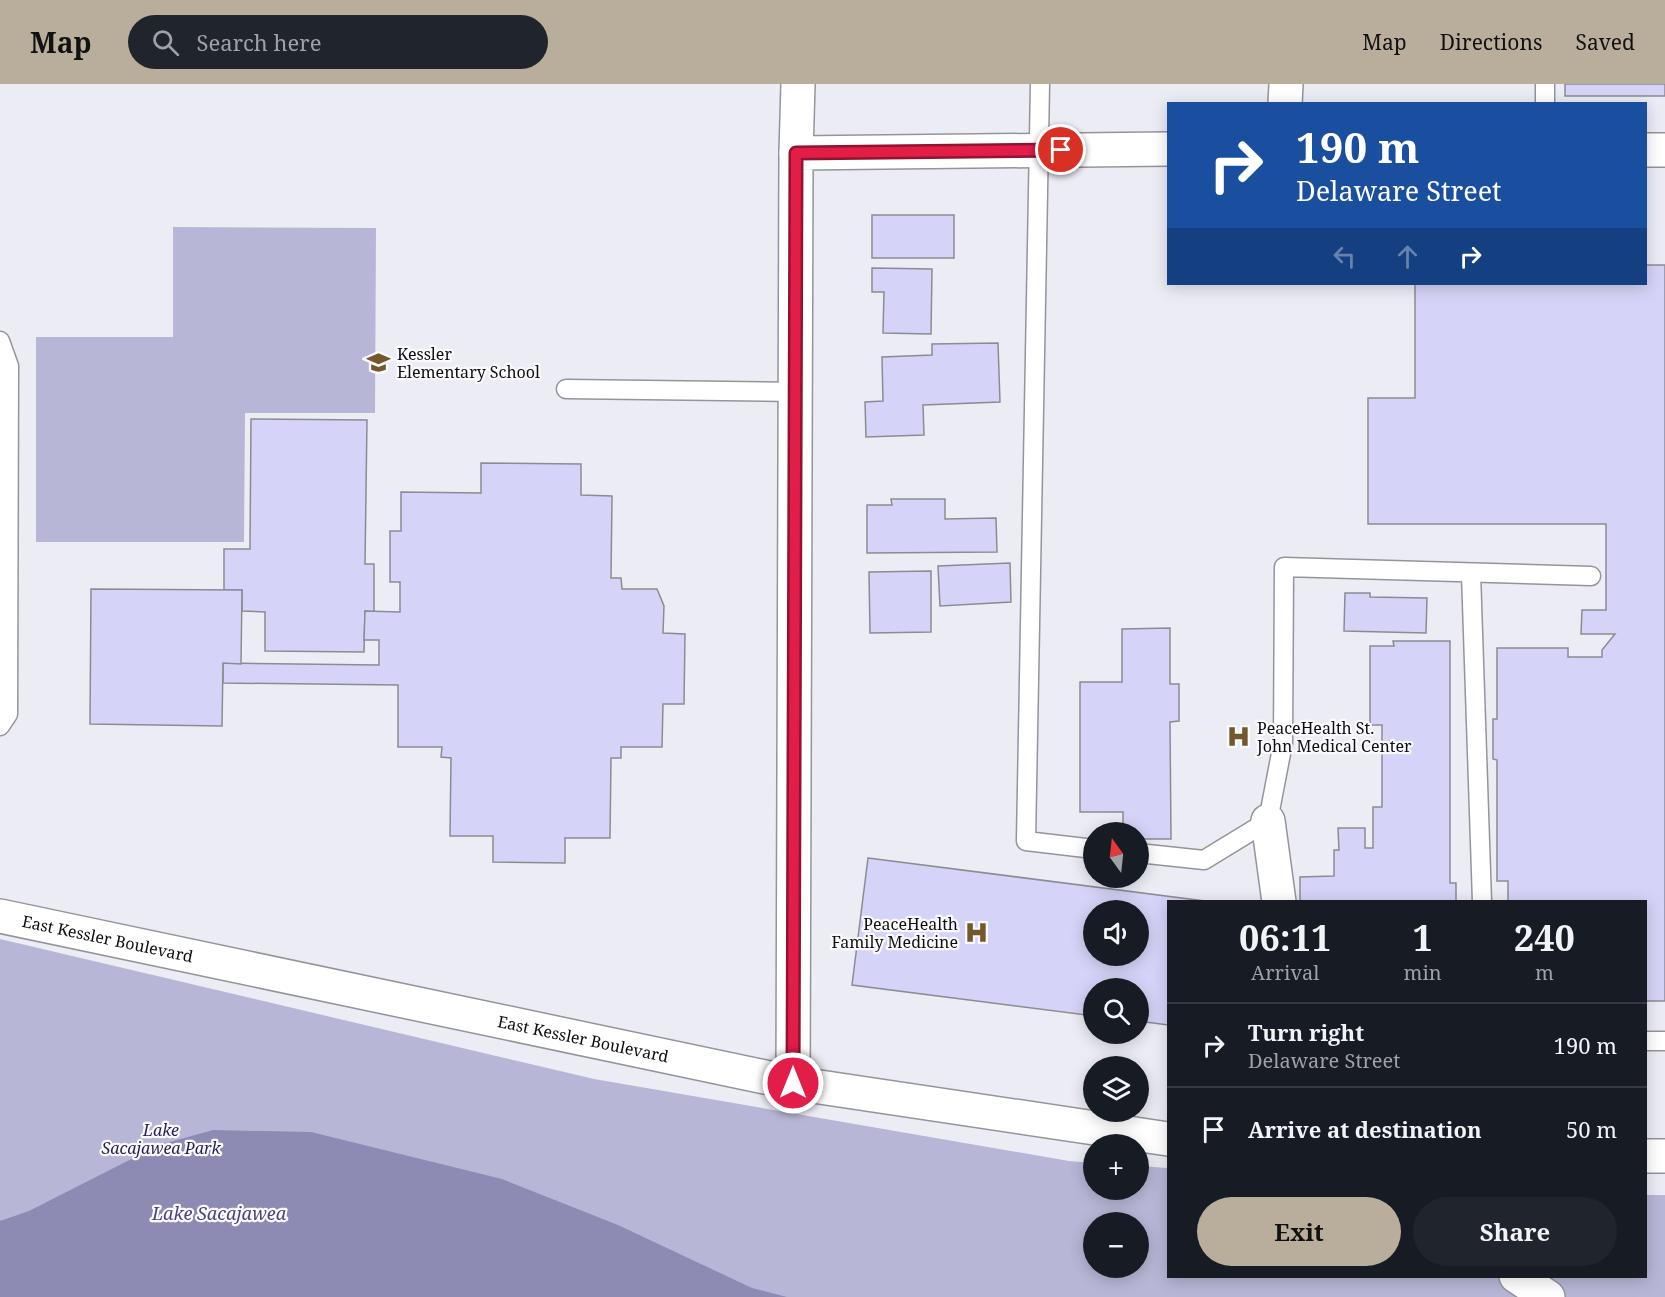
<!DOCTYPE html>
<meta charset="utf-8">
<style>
body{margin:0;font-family:"Noto Serif",serif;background:#20242c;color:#f1f3f6;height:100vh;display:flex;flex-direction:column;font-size:22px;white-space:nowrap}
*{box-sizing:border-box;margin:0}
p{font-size:20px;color:#9ea1a6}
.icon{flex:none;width:33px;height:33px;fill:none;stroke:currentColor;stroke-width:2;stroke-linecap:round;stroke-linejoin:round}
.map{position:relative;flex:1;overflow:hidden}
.panel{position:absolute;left:1167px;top:816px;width:480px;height:378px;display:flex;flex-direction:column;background:#171b24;border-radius:0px;box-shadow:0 3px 15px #0003}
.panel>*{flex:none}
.banner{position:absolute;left:1167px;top:18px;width:480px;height:183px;border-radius:0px;box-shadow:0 3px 15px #0003;background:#1a4fa0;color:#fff;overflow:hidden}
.needle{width:39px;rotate:345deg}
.controls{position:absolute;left:1083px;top:738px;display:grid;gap:12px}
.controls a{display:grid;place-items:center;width:66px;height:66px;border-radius:50%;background:#171b24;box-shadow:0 3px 15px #0003;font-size:30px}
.pin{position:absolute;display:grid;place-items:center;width:51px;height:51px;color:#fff;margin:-26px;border:3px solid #fff;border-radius:50%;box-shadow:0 2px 6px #0007}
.me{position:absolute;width:66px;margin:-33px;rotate:0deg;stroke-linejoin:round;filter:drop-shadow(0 0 4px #0008)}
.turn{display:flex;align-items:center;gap:21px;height:126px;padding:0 30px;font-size:27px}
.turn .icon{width:78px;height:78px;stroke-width:2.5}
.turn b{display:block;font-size:42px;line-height:51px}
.lanes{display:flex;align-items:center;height:57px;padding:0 30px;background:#0003;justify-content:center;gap:30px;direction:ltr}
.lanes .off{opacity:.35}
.eta{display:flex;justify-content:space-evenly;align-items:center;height:102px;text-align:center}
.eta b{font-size:36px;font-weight:700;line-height:42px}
.primary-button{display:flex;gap:12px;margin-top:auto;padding:12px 30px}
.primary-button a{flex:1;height:69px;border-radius:36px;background:#b9ad9b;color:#111;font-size:24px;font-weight:700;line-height:69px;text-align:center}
.primary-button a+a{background:#20242c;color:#f1f3f6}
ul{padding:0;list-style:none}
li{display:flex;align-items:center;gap:18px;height:84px;padding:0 30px;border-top:2px solid #363941}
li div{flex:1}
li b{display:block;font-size:22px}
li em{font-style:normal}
header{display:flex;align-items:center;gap:36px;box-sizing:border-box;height:84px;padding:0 30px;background:#b9ad9b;color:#111}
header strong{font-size:28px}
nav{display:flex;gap:33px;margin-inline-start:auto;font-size:21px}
.search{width:420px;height:54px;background:#20242c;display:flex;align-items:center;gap:15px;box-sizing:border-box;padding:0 21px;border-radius:33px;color:#9ea1a6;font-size:22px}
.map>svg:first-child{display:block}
.green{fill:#b7b6d6;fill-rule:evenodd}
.water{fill:#8d8bb4}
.building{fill:#d5d4f8;stroke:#8c8b93;stroke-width:1.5;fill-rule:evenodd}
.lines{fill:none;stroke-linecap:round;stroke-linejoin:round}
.service-casing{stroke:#94949c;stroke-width:21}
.minor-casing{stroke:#94949c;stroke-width:36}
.tertiary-casing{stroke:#94949c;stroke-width:36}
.service{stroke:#fff;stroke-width:18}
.minor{stroke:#fff;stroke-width:33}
.tertiary{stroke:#fff;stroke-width:33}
.route-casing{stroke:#92132f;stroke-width:15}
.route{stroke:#e11d48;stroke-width:10}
.labels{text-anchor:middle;stroke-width:4.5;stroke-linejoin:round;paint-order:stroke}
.poi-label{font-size:16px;fill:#0e0e11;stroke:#fafafe;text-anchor:start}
.street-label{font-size:16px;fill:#0e0e11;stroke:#fafafe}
.park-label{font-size:16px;font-style:italic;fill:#271e53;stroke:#fafafe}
.water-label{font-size:18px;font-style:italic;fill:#49437b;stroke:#fafafe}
</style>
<header>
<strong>Map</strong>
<div class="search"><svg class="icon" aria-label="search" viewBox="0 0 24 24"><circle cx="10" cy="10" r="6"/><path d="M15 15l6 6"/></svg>Search here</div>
<nav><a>Map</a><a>Directions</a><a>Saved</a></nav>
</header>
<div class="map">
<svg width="1665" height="1213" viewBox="0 0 1665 1213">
<rect width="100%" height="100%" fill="#ececf5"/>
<g class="green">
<path d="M173 143 376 144 375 329H245L244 458H36V253H173Z"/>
<path d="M0 855 594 995 1069 1077 1093 1079 1094 1106H1138L1139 1082 1168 1084V1192H1646V1111H1665V1213H0ZM1094 1138H1138V1184H1094Z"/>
</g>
<path class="water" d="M213 1046 311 1048 502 1095 618 1141 752 1204 787 1213H0V1137L29 1127 159 1061Z"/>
<g class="building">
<rect x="1565" y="0" width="100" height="12"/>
<rect x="872" y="131" width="82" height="43"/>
<path d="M1646 181H1665V917H1646V818H1508V797H1497V676L1493 675V635H1497V564H1568V573H1602V566L1615 550H1581L1582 526H1606V440H1368V314H1415V200H1646Z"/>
<path d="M872 184 932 185 931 250 883 249 884 208H872Z"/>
<path d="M998 259 1000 318 923 321 924 351 866 353 865 318 883 317 882 273 932 271V260Z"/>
<path d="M251 335 367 336 365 480H374V528L365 527 364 568 265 567V528L242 527V506H224V465H250Z"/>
<path d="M481 379 581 380V411L612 412 611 494H621L622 505H657L664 522 663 549 685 550 684 620H663L662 663H621V674H611L610 754H565V779L493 778V752H450L451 674 441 673 442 663H398V601L223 599V579L379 581V556H364L365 527 400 528V498H390V447H401V408L481 409Z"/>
<path d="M891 415H945V435L996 434 997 468 867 469V421H892Z"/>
<path d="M1010 479 1011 518 940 522 938 482Z"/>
<path d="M931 487V548L870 549 869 488Z"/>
<path d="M91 505 242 506 241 580 223 579 222 642 90 640Z"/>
<path d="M1345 509H1370V513L1427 514 1426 549 1344 547Z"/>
<path d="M1170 544V600H1179V637L1170 638 1171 755H1138V748H1123V728H1080V598H1122V545Z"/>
<path d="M1393 557H1450V799H1456V818H1300V793L1334 792V766H1339L1338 744H1365V764H1373V723H1382V641H1370V562H1394Z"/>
<path d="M868 774 1213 818H1168V941L1138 937V904H1094V932L852 901ZM1094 826H1138V872H1094Z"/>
</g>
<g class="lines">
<defs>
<g id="service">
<path d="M1040 0 1026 757 1094 765"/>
<path d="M1545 20V0"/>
<path d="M0 257 9 282 8 630 0 642"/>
<path d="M566 305 796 308"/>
<path d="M1471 489 1482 818"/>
<path d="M1138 769 1204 776 1268 737 1283 659 1284 483 1591 492"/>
<path d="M1646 957H1665"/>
</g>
<g id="minor">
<path d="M1285 20 1286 0"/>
<path d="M796 69 798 0"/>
<path d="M1268 737 1279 818"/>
</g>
<g id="tertiary">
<path d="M1646 66H1665"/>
<path id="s1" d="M0 832 793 999 1168 1055"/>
<path d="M793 999 796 69 1168 65"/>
<path d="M1646 1072H1665"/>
<path d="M1516 1192 1548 1213"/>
</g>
</defs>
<use href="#service" class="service-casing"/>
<use href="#minor" class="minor-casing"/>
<use href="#tertiary" class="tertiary-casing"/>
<use href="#service" class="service"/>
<use href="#minor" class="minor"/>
<use href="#tertiary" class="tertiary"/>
</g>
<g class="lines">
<defs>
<path id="route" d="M793 999 796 69 1061 66"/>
</defs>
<use href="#route" class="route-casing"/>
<use href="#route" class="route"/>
</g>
<defs>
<symbol id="school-bare" viewBox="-9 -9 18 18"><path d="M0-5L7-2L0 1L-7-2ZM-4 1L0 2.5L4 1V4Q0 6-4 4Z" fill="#74582b" stroke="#fafafe" stroke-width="2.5" paint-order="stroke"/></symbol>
<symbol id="hospital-bare" viewBox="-9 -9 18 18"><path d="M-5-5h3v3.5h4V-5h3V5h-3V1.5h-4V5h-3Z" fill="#74582b" stroke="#fafafe" stroke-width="2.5" paint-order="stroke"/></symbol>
</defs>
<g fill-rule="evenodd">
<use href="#school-bare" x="362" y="262" width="33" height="33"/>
<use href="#hospital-bare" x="1222" y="636" width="33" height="33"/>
<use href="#hospital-bare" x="960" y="832" width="33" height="33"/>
</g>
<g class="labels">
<g class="poi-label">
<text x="397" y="276">Kessler<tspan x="397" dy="18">Elementary School</tspan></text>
<text x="1257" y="650">PeaceHealth St.<tspan x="1257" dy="18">John Medical Center</tspan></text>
<text x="958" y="846" text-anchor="end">PeaceHealth<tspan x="958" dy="18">Family Medicine</tspan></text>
</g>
<g class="street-label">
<text dy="6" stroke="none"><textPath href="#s1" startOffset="110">East Kessler Boulevard</textPath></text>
<text dy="6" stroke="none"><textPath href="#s1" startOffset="596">East Kessler Boulevard</textPath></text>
</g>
<g class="park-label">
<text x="161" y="1052">Lake<tspan x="161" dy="18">Sacajawea Park</tspan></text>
</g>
<g class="water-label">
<text x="219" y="1136">Lake Sacajawea</text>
</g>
</g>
</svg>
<div class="controls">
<a><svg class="needle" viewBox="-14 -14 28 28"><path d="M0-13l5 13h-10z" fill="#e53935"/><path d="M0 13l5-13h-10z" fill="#9ea1a6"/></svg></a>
<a><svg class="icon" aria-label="sound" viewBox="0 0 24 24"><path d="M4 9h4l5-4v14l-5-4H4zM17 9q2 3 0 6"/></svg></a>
<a><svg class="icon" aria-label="search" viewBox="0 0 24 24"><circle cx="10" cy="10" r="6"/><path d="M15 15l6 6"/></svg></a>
<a><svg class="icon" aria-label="layers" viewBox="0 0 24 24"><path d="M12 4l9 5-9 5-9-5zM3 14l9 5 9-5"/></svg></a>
<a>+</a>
<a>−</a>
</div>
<div class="pin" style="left:1061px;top:66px;background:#d93025"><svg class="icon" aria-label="arrive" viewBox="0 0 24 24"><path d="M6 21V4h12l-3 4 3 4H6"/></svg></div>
<svg class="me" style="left:793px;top:999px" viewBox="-20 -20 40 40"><circle r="17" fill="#e11d48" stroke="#fff" stroke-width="3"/><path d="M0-11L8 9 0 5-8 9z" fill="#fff"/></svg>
<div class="banner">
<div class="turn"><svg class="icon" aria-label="right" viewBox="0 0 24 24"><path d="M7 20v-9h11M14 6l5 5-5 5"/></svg><div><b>190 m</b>Delaware Street</div></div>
<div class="lanes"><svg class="icon off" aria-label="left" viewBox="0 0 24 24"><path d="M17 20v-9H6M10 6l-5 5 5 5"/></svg><svg class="icon off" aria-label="ahead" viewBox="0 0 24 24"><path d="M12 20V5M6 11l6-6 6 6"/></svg><svg class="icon" aria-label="right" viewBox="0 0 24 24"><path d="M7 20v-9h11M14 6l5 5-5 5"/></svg></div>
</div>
<section class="panel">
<div class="eta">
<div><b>06:11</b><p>Arrival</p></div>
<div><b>1</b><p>min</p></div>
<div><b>240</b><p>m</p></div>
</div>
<ul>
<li><svg class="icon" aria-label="right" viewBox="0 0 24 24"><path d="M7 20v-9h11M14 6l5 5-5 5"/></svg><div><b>Turn right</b><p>Delaware Street</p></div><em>190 m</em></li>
<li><svg class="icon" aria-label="arrive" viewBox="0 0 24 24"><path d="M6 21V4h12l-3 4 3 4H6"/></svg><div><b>Arrive at destination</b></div><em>50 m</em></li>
</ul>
<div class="primary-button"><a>Exit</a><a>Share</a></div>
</section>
</div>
